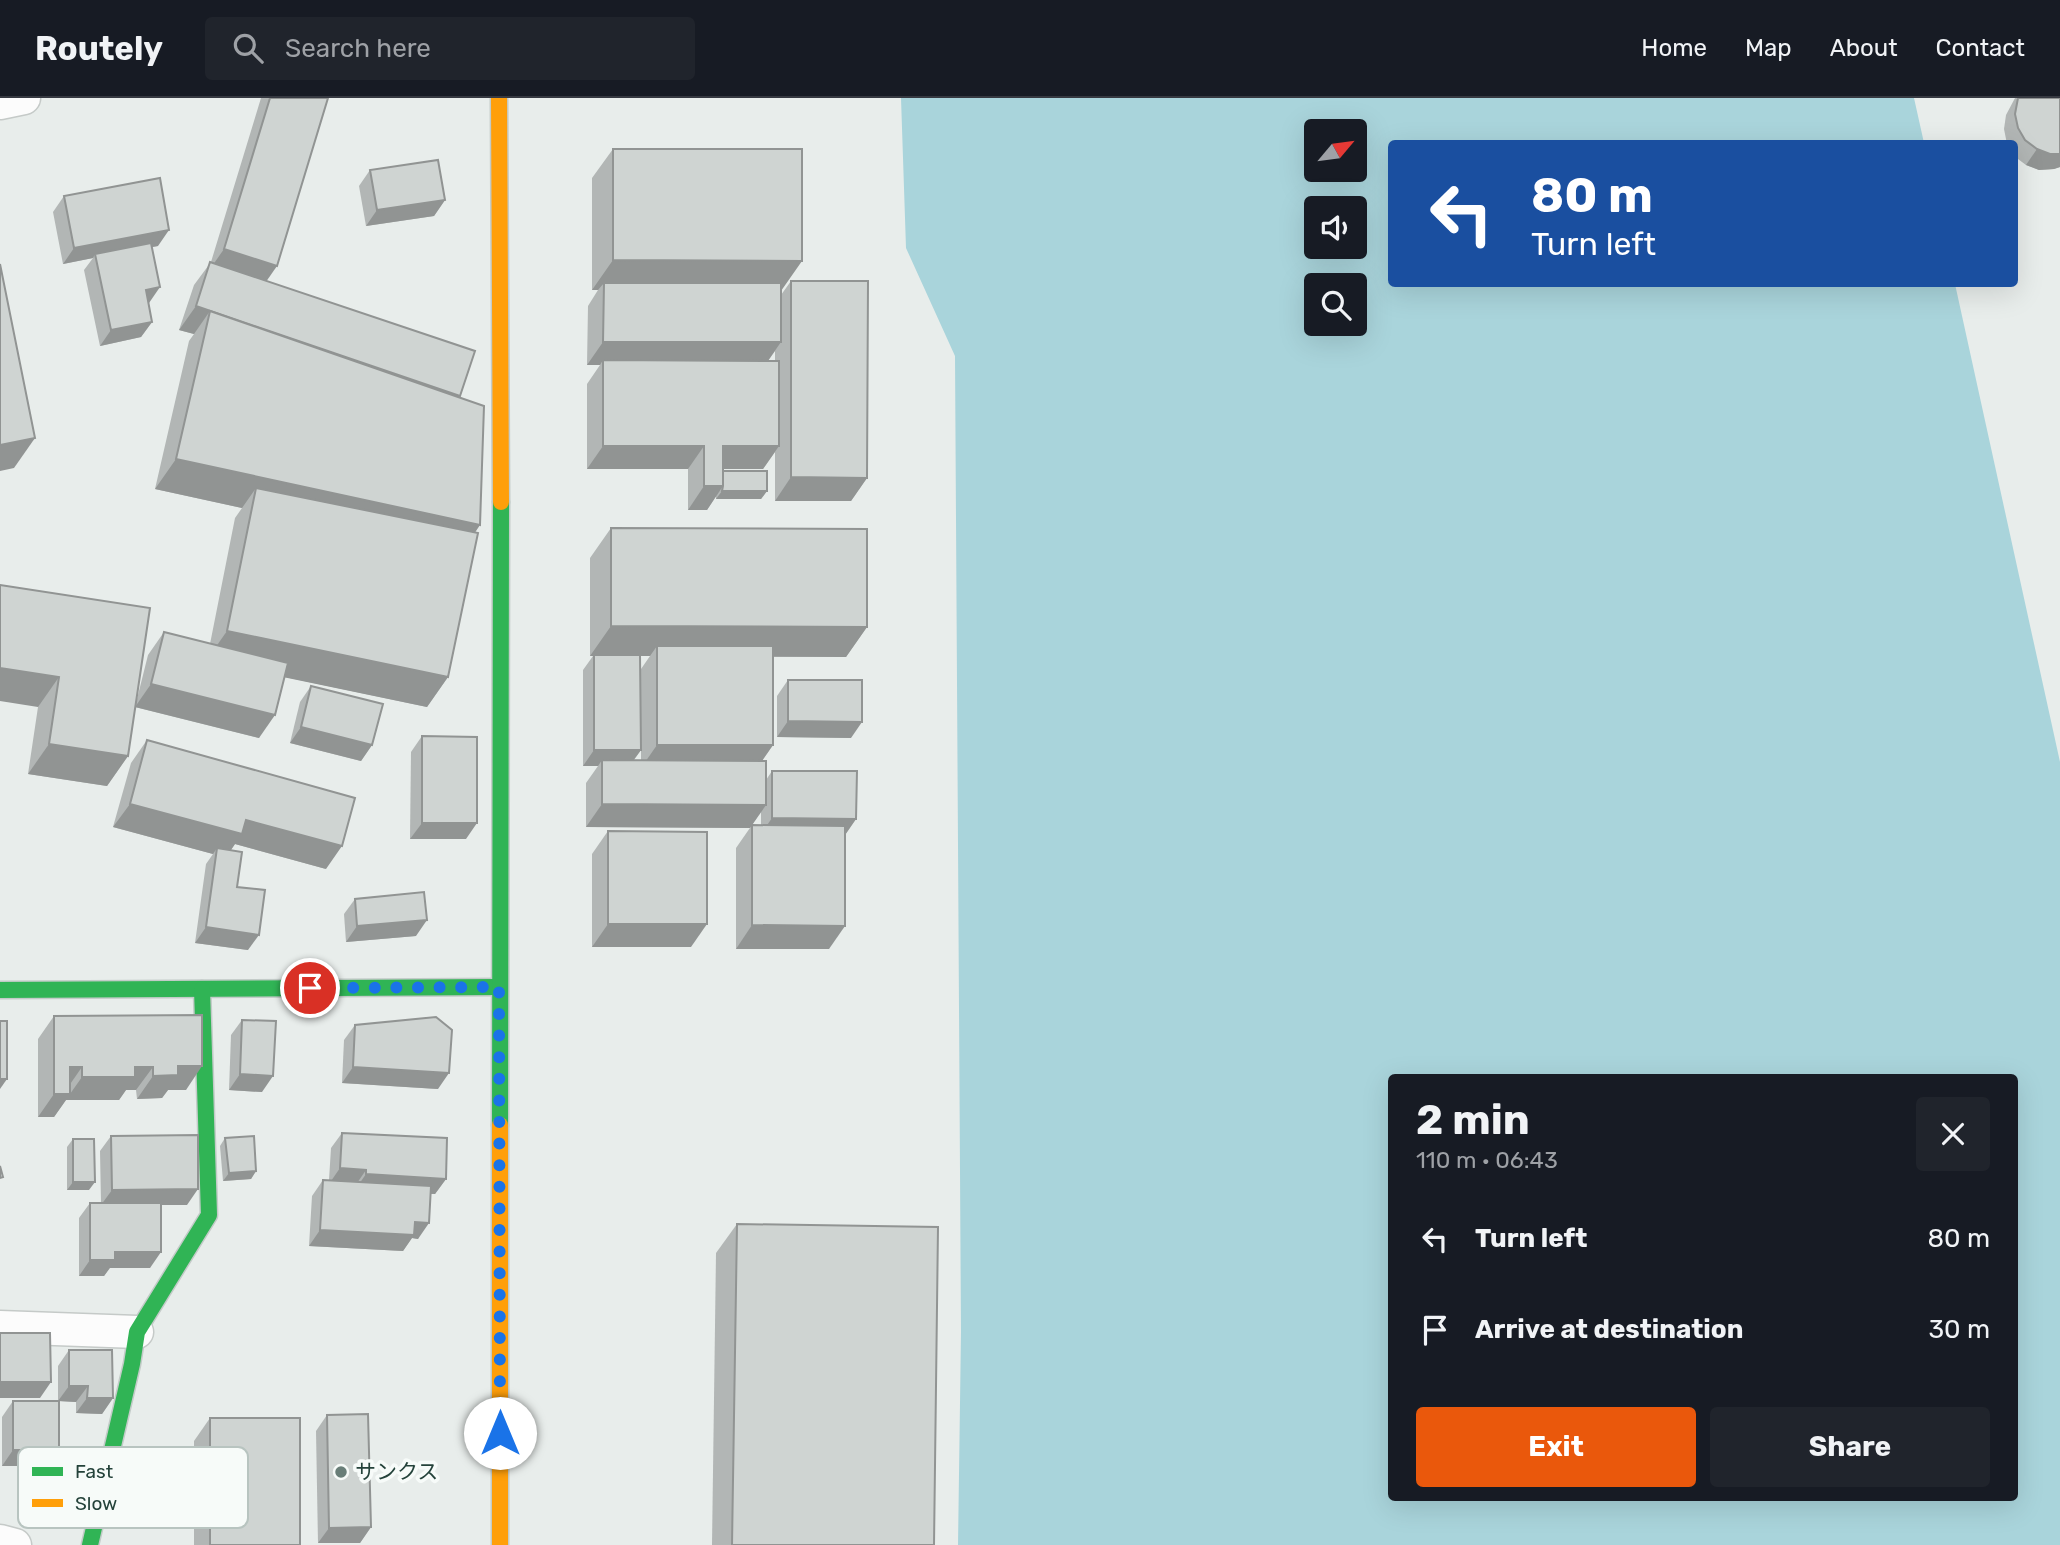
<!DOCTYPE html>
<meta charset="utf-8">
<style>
body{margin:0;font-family:Rubik,"Noto Sans JP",sans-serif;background:#20242c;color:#f1f3f6;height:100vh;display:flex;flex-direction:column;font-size:26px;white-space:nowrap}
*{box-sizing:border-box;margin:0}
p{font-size:23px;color:#9ea1a6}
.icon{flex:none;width:38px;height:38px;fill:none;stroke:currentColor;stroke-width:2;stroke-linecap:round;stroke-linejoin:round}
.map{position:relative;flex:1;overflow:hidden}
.drawer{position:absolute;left:1388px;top:976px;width:630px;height:427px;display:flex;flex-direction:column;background:#171b24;border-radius:7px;box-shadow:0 7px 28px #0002}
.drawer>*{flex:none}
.top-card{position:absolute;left:1388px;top:42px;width:630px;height:147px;border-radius:7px;box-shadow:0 7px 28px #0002;background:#1a4fa0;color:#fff;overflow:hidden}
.needle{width:46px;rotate:61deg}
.fabs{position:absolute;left:1304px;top:21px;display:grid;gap:14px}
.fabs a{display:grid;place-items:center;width:63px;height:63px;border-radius:7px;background:#171b24;box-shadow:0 7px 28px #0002;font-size:35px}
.pin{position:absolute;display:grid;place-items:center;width:60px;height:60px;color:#fff;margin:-30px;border:4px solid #fff;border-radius:50%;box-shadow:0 2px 7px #0007}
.me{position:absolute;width:77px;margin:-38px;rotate:0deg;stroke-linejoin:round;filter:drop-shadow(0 0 5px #0008)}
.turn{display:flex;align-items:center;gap:24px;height:147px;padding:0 28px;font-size:32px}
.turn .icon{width:91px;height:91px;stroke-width:2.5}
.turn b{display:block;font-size:49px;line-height:60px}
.round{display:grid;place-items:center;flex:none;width:74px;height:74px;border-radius:7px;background:#20242c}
.summary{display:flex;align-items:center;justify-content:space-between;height:119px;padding:0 28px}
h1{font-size:42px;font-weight:700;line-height:52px}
.button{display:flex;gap:14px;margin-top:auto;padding:14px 28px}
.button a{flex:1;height:80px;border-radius:7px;background:#ea580c;color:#fff;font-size:28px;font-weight:700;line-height:80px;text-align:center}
.button a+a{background:#20242c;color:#f1f3f6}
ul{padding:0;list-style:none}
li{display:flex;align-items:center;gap:21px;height:91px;padding:0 28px}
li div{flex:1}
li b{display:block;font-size:26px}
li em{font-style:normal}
header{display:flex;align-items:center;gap:42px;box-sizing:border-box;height:98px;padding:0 35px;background:#171b24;border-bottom:2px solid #363941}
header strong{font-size:33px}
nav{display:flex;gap:38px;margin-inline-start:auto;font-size:24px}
.search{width:490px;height:63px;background:#20242c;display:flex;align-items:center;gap:18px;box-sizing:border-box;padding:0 24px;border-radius:7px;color:#9ea1a6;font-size:26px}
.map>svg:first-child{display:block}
.water{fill:#a9d4db;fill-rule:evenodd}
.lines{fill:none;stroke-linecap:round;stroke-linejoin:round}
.street-casing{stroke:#c5cac8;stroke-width:35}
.fast-casing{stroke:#c3cbc8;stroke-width:19}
.slow-casing{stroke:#c3cbc8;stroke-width:19}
.street{stroke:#fcfcfc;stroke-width:32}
.fast{stroke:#30b455;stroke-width:16}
.slow{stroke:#ff9f0a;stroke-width:16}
.wall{fill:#b2b6b5;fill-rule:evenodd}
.shaded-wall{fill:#919493}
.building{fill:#cfd4d2;stroke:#919493;stroke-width:2}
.route{stroke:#1a73e8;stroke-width:12;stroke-dasharray:0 21.6}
.poi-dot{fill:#697e78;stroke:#f7fbf9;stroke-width:2.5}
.labels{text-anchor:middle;stroke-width:7;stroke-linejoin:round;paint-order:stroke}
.poi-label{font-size:21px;fill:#24423a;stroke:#f7fbf9;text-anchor:start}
.key{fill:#f7fbf9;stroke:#b8c4c0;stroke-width:2}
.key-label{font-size:19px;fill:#24423a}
</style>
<header>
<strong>Routely</strong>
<div class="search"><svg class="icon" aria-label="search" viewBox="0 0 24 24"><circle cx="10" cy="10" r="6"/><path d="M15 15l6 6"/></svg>Search here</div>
<nav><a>Home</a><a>Map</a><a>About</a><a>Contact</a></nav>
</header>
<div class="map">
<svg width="2060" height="1447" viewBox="0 0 2060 1447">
<rect width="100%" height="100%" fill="#e8edeb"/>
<path class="water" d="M901 0H1914L1924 45 1391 46V186H1955L2060 664V1447H958L961 1234 955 258 906 150ZM1316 33H1354V72H1316ZM1316 110H1354V149H1316ZM1316 187H1354V226H1316ZM1391 980H2014V1400H1391Z"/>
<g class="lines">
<defs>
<g id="street">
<path d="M0 5 24 0"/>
<path d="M0 1229 137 1234"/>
<path d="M0 1443 15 1447"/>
</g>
<g id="fast">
<path d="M0 892 499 889"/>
<path d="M500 1027 501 404"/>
<path d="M90 1447 132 1266 137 1234 209 1117 202 891"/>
</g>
<g id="slow">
<path d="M499 0 501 404"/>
<path d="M500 1447V1027"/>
</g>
</defs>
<use href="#street" class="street-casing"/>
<use href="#fast" class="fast-casing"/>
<use href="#slow" class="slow-casing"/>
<use href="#street" class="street"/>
<use href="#fast" class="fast"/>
<use href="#slow" class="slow"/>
</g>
<g class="wall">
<path d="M261 0H328L266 183 460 298 459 299 475 434 448 579 427 609 285 579 259 640 135 609 128 658 107 688 28 676 38 609 0 487 136 605 148 557 164 534 210 546 235 420 242 410 155 391 189 243 194 236 179 232 194 187 211 164Z"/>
<path d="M2015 0H2060V69L2054 71 2039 72 2026 67 2014 58V46H2007L2004 31 2006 17Z"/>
<path d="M613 51 781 193V197L791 183 867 380 851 403H775V354L763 371H723V373L767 393 761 401H716V398L707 412H688V371H587V286L600 267H587L588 208 598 192H592V80ZM775 253V263H768Z"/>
<path d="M370 72 445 102 434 118 366 128 359 88Z"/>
<path d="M64 98 158 148 152 149 149 205H148L152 224 141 239 100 248 84 172 93 160 63 166 53 114Z"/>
<path d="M611 430 867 529 846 559H773V647L762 663 766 682 772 673 856 721 845 737 829 851H736V750L752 727H761V713L750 730 586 729V685L598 668H583V572L593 558H590V460ZM640 558H650L641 571V662H634L641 652Z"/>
<path d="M788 582 851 640 777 639V598Z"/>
<path d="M311 588 372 647 361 663 290 645 300 604Z"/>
<path d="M422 638 466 741H410L411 654Z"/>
<path d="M147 642 326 771 235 746 231 752 248 852 195 845 206 766 213 756 113 729 131 665Z"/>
<path d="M608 733 691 849H592V756Z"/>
<path d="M355 801 416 838 346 844 344 816Z"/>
<path d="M202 917 186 992H168L162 1000 137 1001 136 992H126L119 1002H66L54 1019H38V941L54 918Z"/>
<path d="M242 922 262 994 229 992 231 937Z"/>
<path d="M355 927 438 991 342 985 344 942Z"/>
<path d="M342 1035 446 1081 435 1096H431L418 1141 412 1140 403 1153 309 1148 312 1098 323 1082H329L331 1050Z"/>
<path d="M111 1038 187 1107H161L150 1170H109L104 1178H79V1120L90 1105H101L100 1053Z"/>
<path d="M225 1040 256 1073 251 1081 223 1083 220 1048Z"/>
<path d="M73 1041 89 1092H67V1049Z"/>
<path d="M737 1126 934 1447H712L716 1155Z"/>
<path d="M69 1252 113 1300 102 1316 76 1315V1304L59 1303 48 1368H2V1319L13 1303H58V1268Z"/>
<path d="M327 1317 371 1429 360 1445H318L316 1333Z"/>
<path d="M210 1320 300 1447H194V1343Z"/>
</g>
<g class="shaded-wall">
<path d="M2037 51 2060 56V69L2054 71 2039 72 2026 67Z"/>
<path d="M445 102 434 118 366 128 377 112Z"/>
<path d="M169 132 158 148 96 159 95 156 93 160 63 166 74 150Z"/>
<path d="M224 151 277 168 261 191 208 174Z"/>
<path d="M613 162 802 163 781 193 604 185 598 192H592Z"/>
<path d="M160 189 149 205 135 208 146 192Z"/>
<path d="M196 208 210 213 194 236 179 232Z"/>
<path d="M210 213 460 298 444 321Z"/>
<path d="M152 224 141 239 100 248 111 232Z"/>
<path d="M603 244H781L765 267 603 262 600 267H587Z"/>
<path d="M35 340 14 370 0 373V347Z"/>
<path d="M603 348H704L688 371H587Z"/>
<path d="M723 348H779L763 371H707Z"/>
<path d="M176 361 480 427 460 457 256 390 242 410 155 391Z"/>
<path d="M791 379 867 380 851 403H775Z"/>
<path d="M704 388H723L707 412H688Z"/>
<path d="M722 393H767L761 401H716Z"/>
<path d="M611 528 867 529 846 559 657 558V548L650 558H590Z"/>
<path d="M227 533 448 579 427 609 206 563Z"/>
<path d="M0 570 59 579 38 609 0 603Z"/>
<path d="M151 586 275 617 259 640 135 609Z"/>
<path d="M788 623 862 624 851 640 777 639Z"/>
<path d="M301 629 372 647 361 663 290 645Z"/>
<path d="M49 646 128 658 107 688 28 676Z"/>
<path d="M657 647H773L757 670H641Z"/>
<path d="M594 652H641L629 668 602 662 598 668H583Z"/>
<path d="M130 706 246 722 342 748 326 771 235 746 226 759 217 750 213 756 113 729Z"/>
<path d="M602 706 766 707 750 730 586 729Z"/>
<path d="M772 720 856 721 845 737 761 736Z"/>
<path d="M422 725H477L466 741H410Z"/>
<path d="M427 822 416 838 346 844 357 828Z"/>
<path d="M608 826H707L691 849H592Z"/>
<path d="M752 827 845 828 829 851H736Z"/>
<path d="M206 829 259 837 248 852 195 845Z"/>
<path d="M178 968H202L186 992H168L162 1000 137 1001 153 978Z"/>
<path d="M70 969H82L66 992H53Z"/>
<path d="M135 969H153L136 992H126L119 1002H66L54 1019H38L54 996H70L82 979Z"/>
<path d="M353 969 449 975 438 991 342 985Z"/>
<path d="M240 976 273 978 262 994 229 992Z"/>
<path d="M0 981H7L0 991Z"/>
<path d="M340 1070 366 1072 355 1088 329 1086Z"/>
<path d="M256 1073 251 1081 223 1083 229 1075Z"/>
<path d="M366 1076 446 1081 435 1096 355 1092Z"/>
<path d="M73 1084H95L89 1092H67Z"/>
<path d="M198 1091 187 1107H101L112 1092Z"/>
<path d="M415 1124 429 1125 418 1141 412 1140 403 1153 309 1148 320 1132Z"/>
<path d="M115 1154H161L150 1170H110L104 1178H79L90 1162Z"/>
<path d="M0 1284H51L40 1300H0Z"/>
<path d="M69 1288H88L76 1304 58 1303Z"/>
<path d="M87 1300H113L102 1316 76 1315Z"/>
<path d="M13 1352H59L48 1368H2Z"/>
<path d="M371 1429 360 1445H318L329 1430Z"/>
</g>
<g class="building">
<path d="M270 0H328L277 168 224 151Z"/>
<path d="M2018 0H2060V56H2050L2037 51 2025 42 2018 30 2015 16Z"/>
<path d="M613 51H802V163L613 162Z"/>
<path d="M438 62 445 102 377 112 370 72Z"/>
<path d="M160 80 169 132 74 150 64 98Z"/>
<path d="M151 145 160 189 146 192 152 224 111 232 95 156Z"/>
<path d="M210 164 475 253 460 298 196 208Z"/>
<path d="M0 166 35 340 0 347Z"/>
<path d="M791 183H868L867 380 791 379Z"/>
<path d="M604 185H781V244H603Z"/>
<path d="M210 213 484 308 480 427 176 361Z"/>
<path d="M603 262 779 263V348H723V388H704V348H603Z"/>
<path d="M723 373H767V393H722L723 388Z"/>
<path d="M256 390 478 435 448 579 227 533Z"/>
<path d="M611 430 867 431V529L611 528Z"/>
<path d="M0 487 150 510 128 658 49 646 59 579 0 570Z"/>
<path d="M164 534 288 565 275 617 151 586Z"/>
<rect x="657" y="548" width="116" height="99"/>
<path d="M594 557H640L641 652H594Z"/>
<path d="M788 582H862V624L788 623Z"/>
<path d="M311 588 383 606 372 647 301 629Z"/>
<path d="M422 638 477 639V725H422Z"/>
<path d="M147 642 355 700 342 748 246 722 242 736 130 706Z"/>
<path d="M602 662 766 663V707L602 706Z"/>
<path d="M772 673H857L856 721 772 720Z"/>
<path d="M752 727 845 728V828L752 827Z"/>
<path d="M608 733 707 734V826H608Z"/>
<path d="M217 750 242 754 237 789 265 792 259 837 206 829Z"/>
<path d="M424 794 427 822 357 828 355 801Z"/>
<path d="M202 917V968H178V977L153 978V969H135V979H82V969H70V996H54V918Z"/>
<path d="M436 919 452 932 449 975 353 969 355 927Z"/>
<path d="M242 922 276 923 273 978 240 976Z"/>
<rect x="0" y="923" width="7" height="58"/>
<path d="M342 1035 447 1040 446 1081 366 1076V1072L340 1070Z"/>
<path d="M198 1037V1091L112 1092 111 1038Z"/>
<path d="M254 1038 256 1073 229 1075 225 1040Z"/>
<path d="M73 1041H94L95 1084H73Z"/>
<path d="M0 1068 3 1079 0 1080Z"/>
<path d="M323 1082 431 1088 429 1125 415 1124 414 1137 320 1132Z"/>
<path d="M90 1105H161V1154H115V1162H90Z"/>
<path d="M737 1126 938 1129 934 1447H732Z"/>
<path d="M0 1235H50L51 1284H0Z"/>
<path d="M69 1252H112L113 1300H87L88 1288H69Z"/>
<rect x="13" y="1303" width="46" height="49"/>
<path d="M368 1316 371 1429 329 1430 327 1317Z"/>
<rect x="210" y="1320" width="90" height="127"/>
</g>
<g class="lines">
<path class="route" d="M310 890 499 889 500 1335"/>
</g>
<circle class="poi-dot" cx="341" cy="1374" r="7"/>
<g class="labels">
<g class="poi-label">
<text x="355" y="1381">サンクス</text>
</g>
</g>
<rect x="18" y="1349" width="230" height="81" rx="10" class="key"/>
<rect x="32" y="1369" width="31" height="9" fill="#30b455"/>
<rect x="32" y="1401" width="31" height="8" fill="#ff9f0a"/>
<g class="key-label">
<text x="75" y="1380">Fast</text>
<text x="75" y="1412">Slow</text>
</g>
</svg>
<div class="fabs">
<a><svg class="needle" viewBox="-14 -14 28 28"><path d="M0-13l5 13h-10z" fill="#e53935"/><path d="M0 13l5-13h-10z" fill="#9ea1a6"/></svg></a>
<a><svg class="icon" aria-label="sound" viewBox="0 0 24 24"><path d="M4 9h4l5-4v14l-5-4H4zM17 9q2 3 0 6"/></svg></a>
<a><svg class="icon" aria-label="search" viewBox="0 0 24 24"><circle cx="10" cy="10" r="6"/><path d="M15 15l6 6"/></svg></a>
</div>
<div class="pin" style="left:310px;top:890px;background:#d93025"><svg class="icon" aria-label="arrive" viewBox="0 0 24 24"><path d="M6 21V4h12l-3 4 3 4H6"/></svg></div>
<svg class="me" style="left:500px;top:1335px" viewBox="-20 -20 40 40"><circle r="19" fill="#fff"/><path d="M0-13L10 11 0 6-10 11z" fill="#1a73e8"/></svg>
<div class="top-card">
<div class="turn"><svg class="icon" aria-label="left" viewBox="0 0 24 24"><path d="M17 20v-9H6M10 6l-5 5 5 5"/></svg><div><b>80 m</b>Turn left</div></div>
</div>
<section class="drawer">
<div class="summary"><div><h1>2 min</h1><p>110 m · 06:43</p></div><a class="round"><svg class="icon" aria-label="close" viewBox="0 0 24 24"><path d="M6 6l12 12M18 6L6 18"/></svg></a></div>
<ul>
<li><svg class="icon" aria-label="left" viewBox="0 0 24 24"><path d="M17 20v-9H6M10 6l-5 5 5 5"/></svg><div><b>Turn left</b></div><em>80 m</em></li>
<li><svg class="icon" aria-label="arrive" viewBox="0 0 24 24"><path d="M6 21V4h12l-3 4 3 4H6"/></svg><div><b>Arrive at destination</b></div><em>30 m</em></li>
</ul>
<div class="button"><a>Exit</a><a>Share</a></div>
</section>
</div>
